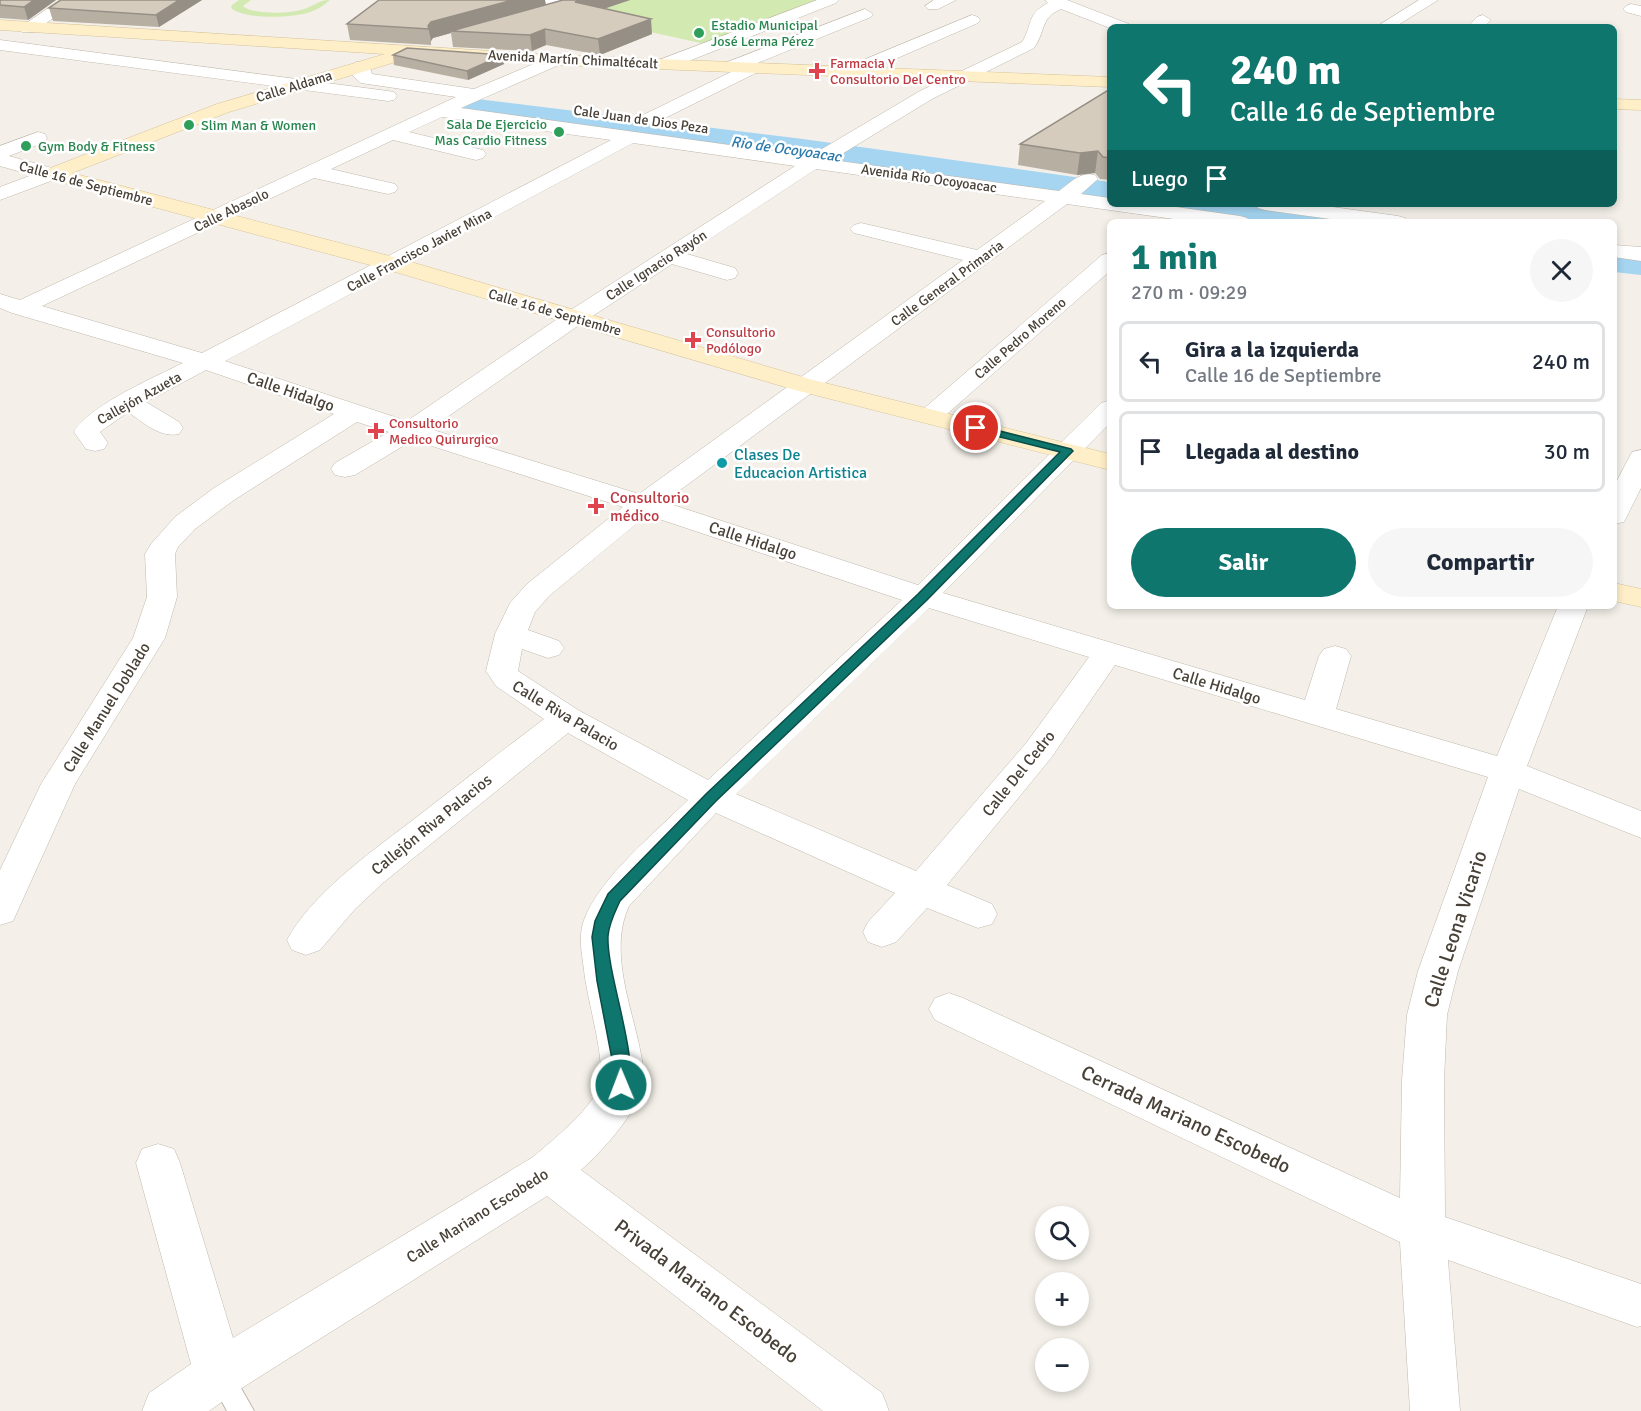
<!DOCTYPE html>
<html lang="es">
<meta charset="utf-8">
<style>
body{margin:0;font-family:Signika,sans-serif;background:#f6f6f7;color:#1f2937;height:100vh;display:flex;flex-direction:column;font-size:22px;white-space:nowrap}
*{box-sizing:border-box;margin:0}
p{font-size:20px;color:#747a83}
.icon{flex:none;width:33px;height:33px;fill:none;stroke:currentColor;stroke-width:2;stroke-linecap:round;stroke-linejoin:round}
.map{position:relative;flex:1;overflow:hidden}
.sheet{position:absolute;left:1107px;top:219px;width:510px;height:390px;display:flex;flex-direction:column;background:#fff;border-radius:9px;box-shadow:0 3px 9px #0003}
.sheet>*{flex:none}
.top-card{position:absolute;left:1107px;top:24px;width:510px;height:183px;border-radius:9px;box-shadow:0 3px 9px #0003;background:#0f766e;color:#fff;overflow:hidden}
.fabs{position:absolute;left:1035px;top:1206px;display:grid;gap:12px}
.fabs a{display:grid;place-items:center;width:54px;height:54px;border-radius:50%;background:#fff;box-shadow:0 3px 9px #0003;font-size:30px}
.pin{position:absolute;display:grid;place-items:center;width:51px;height:51px;color:#fff;margin:-26px;border:3px solid #fff;border-radius:50%;box-shadow:0 2px 6px #0007}
.me{position:absolute;width:66px;margin:-33px;rotate:359deg;stroke-linejoin:round;filter:drop-shadow(0 0 4px #0008)}
.turn{display:flex;align-items:center;gap:21px;height:126px;padding:0 24px;font-size:27px}
.turn .icon{width:78px;height:78px;stroke-width:2.5}
.turn b{display:block;font-size:42px;line-height:51px}
.then{display:flex;align-items:center;height:57px;padding:0 24px;background:#0003;gap:12px;font-size:22px}
.round{display:grid;place-items:center;flex:none;width:63px;height:63px;border-radius:32px;background:#f6f6f7}
.overview{display:flex;align-items:center;justify-content:space-between;height:102px;padding:0 24px}
h1{font-size:36px;font-weight:700;line-height:45px;color:#0f766e}
.cta{display:flex;gap:12px;margin-top:auto;padding:12px 24px}
.cta a{flex:1;height:69px;border-radius:36px;background:#0f766e;color:#fff;font-size:24px;font-weight:700;line-height:69px;text-align:center}
.cta a+a{background:#f6f6f7;color:#1f2937}
ul{padding:0;list-style:none}
li{display:flex;align-items:center;gap:18px;height:81px;margin:0 12px 9px;padding:0 12px;border:3px solid #e0e1e3;border-radius:9px}
li div{flex:1}
li b{display:block;font-size:22px}
li em{font-style:normal}
.map>svg:first-child{display:block}
.green{fill:#d2e9b1}
.lines{fill:none;stroke-linecap:round;stroke-linejoin:round}
.river{fill:#a5d5f1;fill-rule:evenodd}
.lane-casing{stroke:#c0b8ab;stroke-width:2}
.street-casing{stroke:#c0b8ab;stroke-width:1}
.secondary-casing{stroke:#d5c298;stroke-width:1}
.lane{fill:#fff;fill-rule:evenodd}
.street{fill:#fff;fill-rule:evenodd}
.secondary{fill:#ffefc8;fill-rule:evenodd}
.wall{fill:#b8afa3}
.shaded-wall{fill:#968f85}
.building{fill:#d6ccbe;stroke:#968f85;stroke-width:1.5}
.route{fill:#0f766e;stroke:#0a4d48;stroke-width:1.5}
.leisure-dot{fill:#2e9e5b;stroke:#fff;stroke-width:2}
.health-dot{fill:#e0444e;stroke:#fff;stroke-width:2}
.culture-dot{fill:#0f9aa8;stroke:#fff;stroke-width:2}
.labels{text-anchor:middle;stroke-width:5;stroke-linejoin:round;paint-order:stroke}
.far-leisure-label{font-size:14px;fill:#27864d;stroke:#fff;text-anchor:start}
.far-street-label{font-size:14px;fill:#484137;stroke:#fff}
.far-health-label{font-size:14px;fill:#be3a42;stroke:#fff;text-anchor:start}
.far-water-label{font-size:15px;font-style:italic;fill:#2d7cae;stroke:#fff}
.street-label{font-size:16px;fill:#484137;stroke:#fff}
.culture-label{font-size:16px;fill:#0d838f;stroke:#fff;text-anchor:start}
.health-label{font-size:16px;fill:#be3a42;stroke:#fff;text-anchor:start}
.near-street-label{font-size:20px;fill:#484137;stroke:#fff}
</style>
<div class="map">
<svg width="1641" height="1411" viewBox="0 0 1641 1411">
<rect width="100%" height="100%" fill="#f4f0e9"/>
<g class="green">
<path d="M239 0H251L243 6C252 15 291 14 304 9 315 6 318 0 330 0 324 5 317 10 310 12 293 18 245 20 231 8L232 5Z"/>
<path d="M621 0H826L705 44 573 15Z"/>
</g>
<g class="lines">
<g class="river">
<path d="M461 97 803 139 1110 182V202L450 112 446 106 450 100Z"/>
<path d="M1177 204H1268L1333 215 1339 222H1248L1182 211Z"/>
<path d="M1614 250 1641 253V275L1614 272Z"/>
</g>
<defs>
<path id="lane" d="M220 1364 229 1367 254 1411H227L208 1376 211 1367Z"/>
<g id="street">
<path d="M60 0H78L34 32H22L20 29 22 26Z"/>
<path d="M538 0H568L579 3 582 6 574 11 541 3Z"/>
<path d="M817 0H839L836 3 671 68H659L657 64 659 60Z"/>
<path d="M934 0H956L938 9H928L925 6Z"/>
<path d="M1045 0H1067L1129 24 1131 27 1110 28 1061 9C1040 18 1046 31 1034 48L932 99 832 160 1059 191C1070 183 1080 171 1095 175L1098 179 1081 194 1110 198V204H1155L1240 216 1247 218 1250 222H1195L1067 204 664 502 918 585 1101 403 1110 400V423L943 593 1305 700 1319 656 1324 649 1335 646 1346 649 1351 656 1336 709 1497 756 1558 606H1588L1527 766 1641 811V838L1519 789 1458 971 1447 1015 1444 1080 1445 1217 1641 1284V1326L1637 1327 1448 1260 1460 1411H1410L1400 1242 935 1020 929 1009 935 998 949 993 963 998 1400 1198 1402 1080 1407 1015 1418 971 1488 777 1115 665 1051 758 947 885 992 904 997 914 992 924 978 928 927 908 896 942 882 947 868 942 863 932 868 922 895 893 716 813 629 906C610 947 628 997 638 1040 641 1054 645 1070 642 1085 637 1114 602 1151 581 1170L882 1393 889 1411H823L547 1196 237 1391 209 1411H142L149 1393 191 1364 136 1163 142 1149 158 1144 174 1149 180 1163 233 1338 533 1157C554 1139 587 1113 599 1088 608 1068 586 995 584 970 582 954 578 936 584 920 600 877 655 833 688 800L568 733 384 882 355 909 320 950 306 955 292 950 287 940C311 895 368 854 409 823 454 788 499 753 544 719L496 686 486 671 495 634 510 603 527 584 623 507 413 440 355 475 345 477 335 475 331 469 335 463 389 432 357 422 234 500 195 529 178 547 175 554 177 597 165 638 75 784 13 921 0 925V870L41 784 133 638 147 597 145 554 151 544 175 517 214 488 334 414 206 370 146 402 179 422 183 428 179 434C160 438 144 423 128 412L100 432 108 443 104 449 95 451 86 449 74 432C88 406 155 377 183 363L12 313 0 308V294L20 300 456 97 361 83 353 76 356 62H368L372 74 474 89 555 55 563 60 561 64 461 108 810 156 920 91 1022 42C1033 25 1026 14 1048 3ZM442 117 611 140 202 353 42 306 314 178 388 194 395 192 398 188 395 184 331 169 393 140 476 160 483 158 486 154 483 150 409 132ZM633 143 795 166 566 313 407 421 225 361ZM816 169 1045 201 977 250 861 223 854 225 850 229 854 233 963 260 639 494 430 429 582 323 672 264 727 280 735 278 738 273 735 268 687 254ZM647 515 902 600 708 780 578 710 518 671 522 649 548 658 559 655 564 648 559 641 528 630 535 612 549 596ZM929 608 1089 657 1027 742 916 871 736 794Z"/>
<path d="M1419 0H1438L1395 27H1376Z"/>
<path d="M1631 4 1641 6V16L1626 12 1623 9 1626 6Z"/>
<path d="M865 9 873 14 871 17 755 64 761 68 758 72 653 124H641L638 120 641 116 731 72 723 67 725 63Z"/>
<path d="M972 15 978 17 980 20 978 23 856 76H844L841 72 844 68Z"/>
<path d="M1483 15 1491 20 1484 27H1467L1477 17Z"/>
<path d="M0 40 388 91 394 92 397 96 394 100 388 101 0 50Z"/>
<path d="M38 132 45 134 47 138 45 142 9 156 59 170 62 174 59 178 0 200V187L32 175 0 166V146Z"/>
<path d="M1255 204H1311L1398 216 1405 218 1408 222H1352L1265 210 1258 208Z"/>
<path d="M1614 245 1641 247V261L1614 257Z"/>
<path d="M1110 253V271L939 421 930 424 921 421 917 416 921 411 1102 255Z"/>
<path d="M1641 450V488L1624 522 1614 524V486L1632 452Z"/>
</g>
<g id="secondary">
<path d="M0 20 555 55 1110 77V87L555 65 400 55 399 61 229 112 72 173 401 259 813 380 1110 454V470L795 390 385 269 45 178 42 174 45 170 217 104 385 54 0 30Z"/>
<path d="M1614 99 1641 100V110L1614 109Z"/>
<path d="M1614 583 1641 589V607L1614 601Z"/>
</g>
</defs>
<use href="#lane" class="lane-casing"/>
<use href="#street" class="street-casing"/>
<use href="#secondary" class="secondary-casing"/>
<use href="#lane" class="lane"/>
<use href="#street" class="street"/>
<use href="#secondary" class="secondary"/>
</g>
<g class="wall">
<path d="M0 0H56L28 20 0 18Z"/>
<path d="M61 0H202L159 27 53 21 49 8Z"/>
<path d="M545 0 546 5 563 0H630L604 9 652 34 600 55 546 45 532 51 453 47 451 33 433 38 431 41V45L350 40 347 24Z"/>
<path d="M393 55 504 64 468 80 394 65Z"/>
<path d="M1110 89V180L1100 179 1095 173 1077 175 1018 165 1020 144Z"/>
</g>
<g class="shaded-wall">
<path d="M34 0H56L28 20 24 7Z"/>
<path d="M179 0H202L159 27 156 15Z"/>
<path d="M513 0H545L546 7 451 31V33L433 38 431 41 428 26 431 22Z"/>
<path d="M582 0H630L576 18 575 2Z"/>
<path d="M651 19 652 34 600 55 598 39Z"/>
<path d="M545 29 546 45 532 51 530 35Z"/>
<path d="M503 55 504 64 468 80 467 71Z"/>
<path d="M1098 151 1095 173 1077 175 1080 153Z"/>
</g>
<g class="building">
<path d="M0 0H34L24 7 0 5Z"/>
<path d="M61 0H179L156 15 49 8Z"/>
<path d="M379 0H513L431 22 428 26 429 29 347 24Z"/>
<path d="M563 0H582L575 2 651 19 598 39 545 29 530 35 451 31Z"/>
<path d="M407 48 503 55 467 71 393 55Z"/>
<path d="M1110 89V158L1103 157 1098 151 1080 153 1020 144Z"/>
</g>
<path class="route" d="M976 425 1071 449 1073 451 927 600 716 801 620 901C615 912 609 923 608 936 606 973 641 1063 627 1090L621 1092 615 1090 612 1085V1059L597 981 592 937 595 921 608 894 706 794 918 594 1060 452 972 430V426Z"/>
<g class="leisure-dot">
<circle cx="699" cy="33" r="6"/>
<circle cx="189" cy="125" r="6"/>
<circle cx="559" cy="132" r="6"/>
<circle cx="26" cy="146" r="6"/>
</g>
<g class="health-dot">
<path d="M814 62h6v6h6v6h-6v6h-6v-6h-6v-6h6z"/>
<path d="M690 331h6v6h6v6h-6v6h-6v-6h-6v-6h6z"/>
<path d="M373 422h6v6h6v6h-6v6h-6v-6h-6v-6h6z"/>
<path d="M593 497h6v6h6v6h-6v6h-6v-6h-6v-6h6z"/>
</g>
<circle class="culture-dot" cx="722" cy="463" r="6"/>
<g class="labels">
<g class="far-leisure-label">
<text x="711" y="30">Estadio Municipal<tspan x="711" dy="16">José Lerma Pérez</tspan></text>
<text x="547" y="129" text-anchor="end">Sala De Ejercicio<tspan x="547" dy="16">Mas Cardio Fitness</tspan></text>
<text x="201" y="130">Slim Man &amp; Women</text>
<text x="38" y="151">Gym Body &amp; Fitness</text>
</g>
<g class="far-street-label">
<text transform="translate(573 59) rotate(3)" y="5">Avenida Martín Chimaltécalt</text>
<text transform="translate(294 86) rotate(-17)" y="5">Calle Aldama</text>
<text transform="translate(641 119) rotate(8)" y="5">Cale Juan de Dios Peza</text>
<text transform="translate(929 178) rotate(8)" y="5">Avenida Río Ocoyoacac</text>
<text transform="translate(86 183) rotate(15)" y="5">Calle 16 de Septiembre</text>
<text transform="translate(231 210) rotate(-26)" y="5">Calle Abasolo</text>
<text transform="translate(419 250) rotate(-28)" y="5">Calle Francisco Javier Mina</text>
<text transform="translate(656 265) rotate(-33)" y="5">Calle Ignacio Rayón</text>
<text transform="translate(947 283) rotate(-36)" y="5">Calle General Primaria</text>
<text transform="translate(555 312) rotate(16)" y="5">Calle 16 de Septiembre</text>
<text transform="translate(1020 338) rotate(-41)" y="5">Calle Pedro Moreno</text>
<text transform="translate(139 398) rotate(-29)" y="5">Callejón Azueta</text>
</g>
<g class="far-health-label">
<text x="830" y="68">Farmacia Y<tspan x="830" dy="16">Consultorio Del Centro</tspan></text>
<text x="706" y="337">Consultorio<tspan x="706" dy="16">Podólogo</tspan></text>
<text x="389" y="428">Consultorio<tspan x="389" dy="16">Medico Quirurgico</tspan></text>
</g>
<g class="far-water-label">
<text transform="translate(786 149) rotate(8)" y="5">Rio de Ocoyoacac</text>
</g>
<g class="street-label">
<text transform="translate(291 391) rotate(19)" y="6">Calle Hidalgo</text>
<text transform="translate(753 540) rotate(18)" y="6">Calle Hidalgo</text>
<text transform="translate(1217 685) rotate(17)" y="6">Calle Hidalgo</text>
<text transform="translate(106 707) rotate(-58)" y="6">Calle Manuel Doblado</text>
<text transform="translate(566 715) rotate(31)" y="6">Calle Riva Palacio</text>
<text transform="translate(1018 773) rotate(-51)" y="6">Calle Del Cedro</text>
<text transform="translate(431 824) rotate(-39)" y="6">Callejón Riva Palacios</text>
<text transform="translate(477 1215) rotate(-32)" y="6">Calle Mariano Escobedo</text>
</g>
<g class="culture-label">
<text x="734" y="460">Clases De<tspan x="734" dy="18">Educacion Artistica</tspan></text>
</g>
<g class="health-label">
<text x="610" y="503">Consultorio<tspan x="610" dy="18">médico</tspan></text>
</g>
<g class="near-street-label">
<text transform="translate(1455 929) rotate(-72)" y="7">Calle Leona Vicario</text>
<text transform="translate(1186 1119) rotate(25)" y="7">Cerrada Mariano Escobedo</text>
<text transform="translate(707 1291) rotate(37)" y="7">Privada Mariano Escobedo</text>
</g>
</g>
</svg>
<div class="fabs">
<a><svg class="icon" aria-label="search" viewBox="0 0 24 24"><circle cx="10" cy="10" r="6"/><path d="M15 15l6 6"/></svg></a>
<a>+</a>
<a>−</a>
</div>
<div class="pin" style="left:976px;top:428px;background:#d93025"><svg class="icon" aria-label="arrive" viewBox="0 0 24 24"><path d="M6 21V4h12l-3 4 3 4H6"/></svg></div>
<svg class="me" style="left:621px;top:1085px" viewBox="-20 -20 40 40"><circle r="17" fill="#0f766e" stroke="#fff" stroke-width="3"/><path d="M0-11L8 9 0 5-8 9z" fill="#fff"/></svg>
<div class="top-card">
<div class="turn"><svg class="icon" aria-label="left" viewBox="0 0 24 24"><path d="M17 20v-9H6M10 6l-5 5 5 5"/></svg><div><b>240 m</b>Calle 16 de Septiembre</div></div>
<div class="then">Luego<svg class="icon" aria-label="arrive" viewBox="0 0 24 24"><path d="M6 21V4h12l-3 4 3 4H6"/></svg></div>
</div>
<section class="sheet">
<div class="overview"><div><h1>1 min</h1><p>270 m · 09:29</p></div><a class="round"><svg class="icon" aria-label="close" viewBox="0 0 24 24"><path d="M6 6l12 12M18 6L6 18"/></svg></a></div>
<ul>
<li><svg class="icon" aria-label="left" viewBox="0 0 24 24"><path d="M17 20v-9H6M10 6l-5 5 5 5"/></svg><div><b>Gira a la izquierda</b><p>Calle 16 de Septiembre</p></div><em>240 m</em></li>
<li><svg class="icon" aria-label="arrive" viewBox="0 0 24 24"><path d="M6 21V4h12l-3 4 3 4H6"/></svg><div><b>Llegada al destino</b></div><em>30 m</em></li>
</ul>
<div class="cta"><a>Salir</a><a>Compartir</a></div>
</section>
</div>
